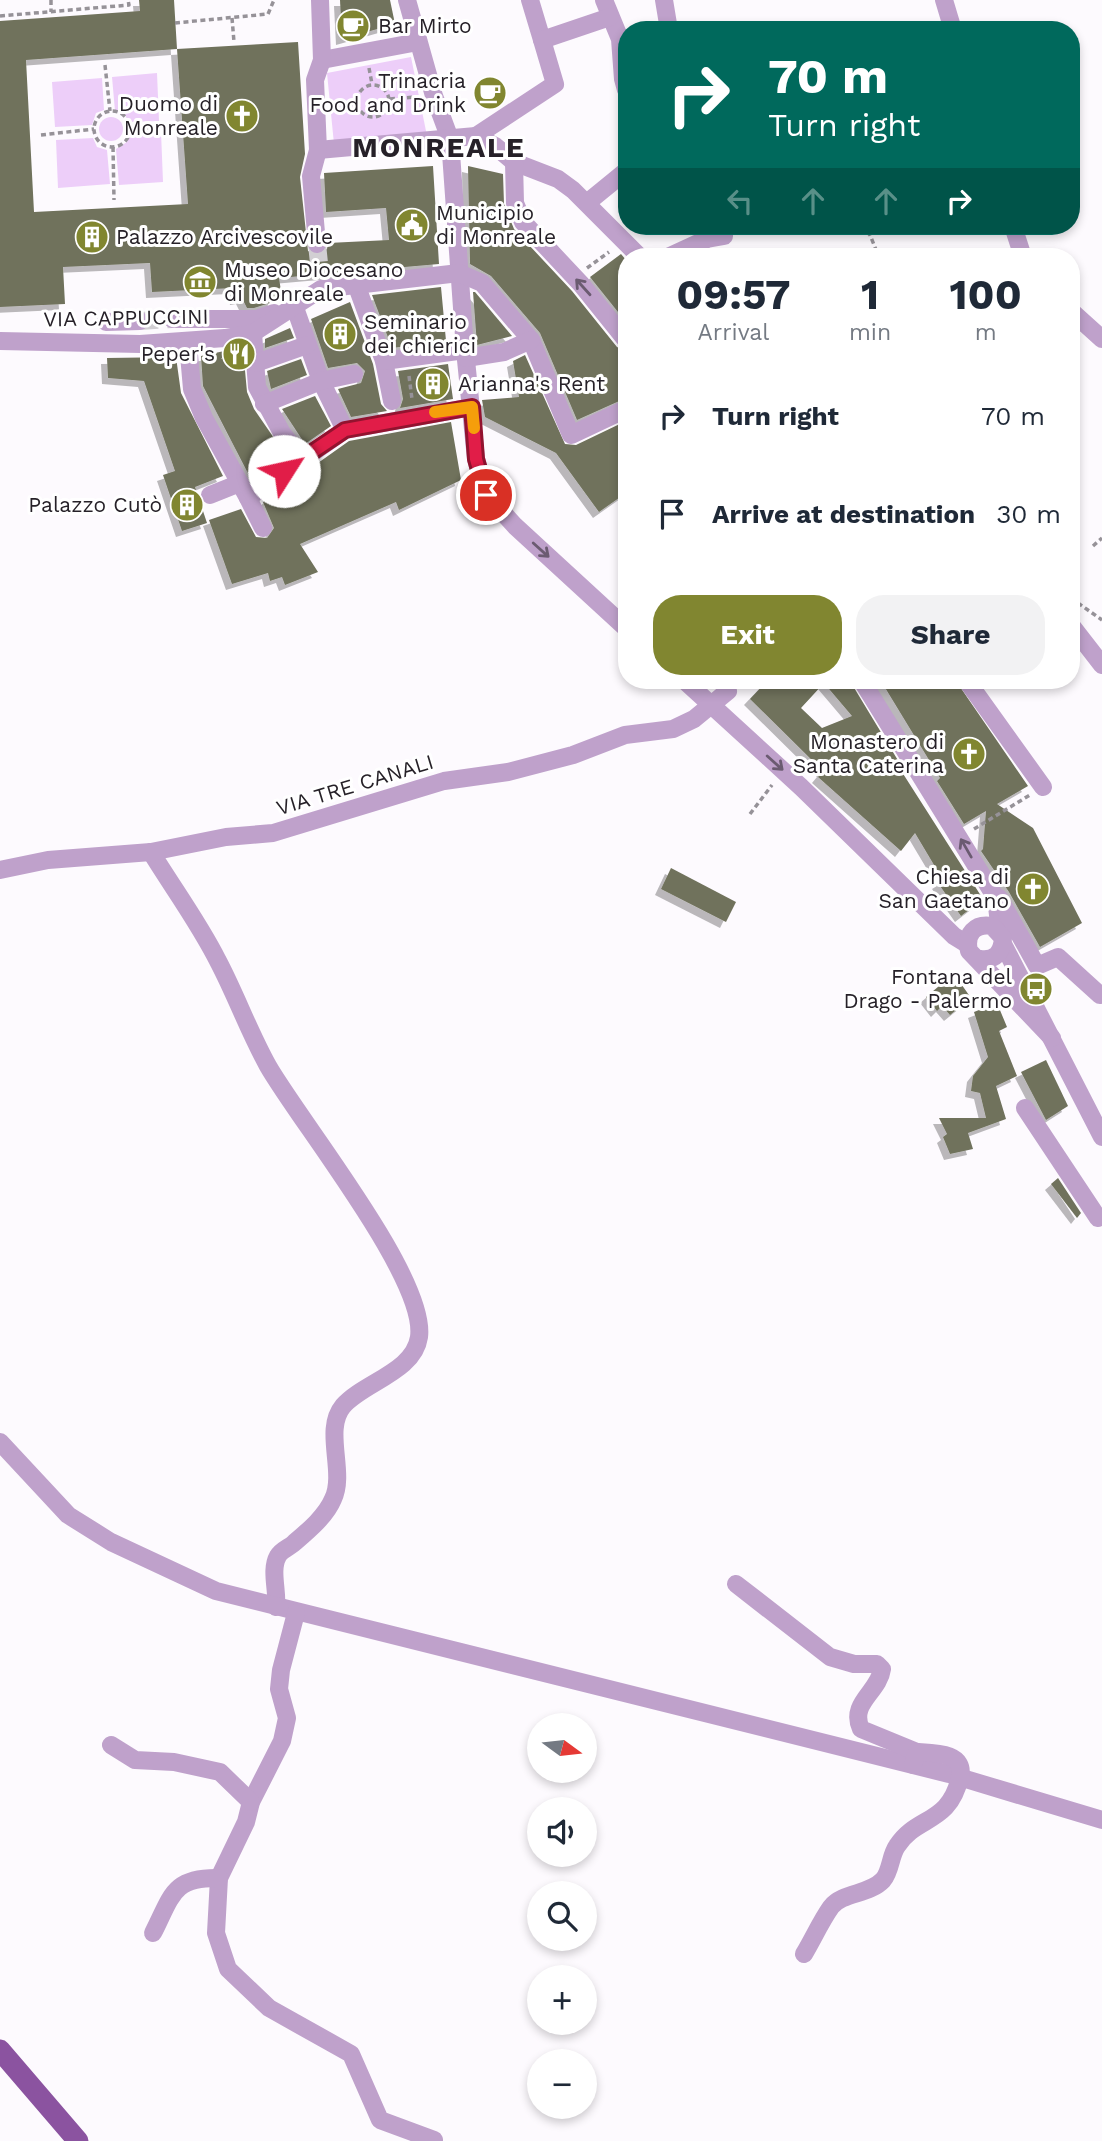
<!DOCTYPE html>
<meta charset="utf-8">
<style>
body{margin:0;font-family:"Work Sans",sans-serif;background:#f2f2f3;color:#1f2937;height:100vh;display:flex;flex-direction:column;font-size:26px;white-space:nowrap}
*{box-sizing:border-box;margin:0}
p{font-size:23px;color:#747a83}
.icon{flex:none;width:38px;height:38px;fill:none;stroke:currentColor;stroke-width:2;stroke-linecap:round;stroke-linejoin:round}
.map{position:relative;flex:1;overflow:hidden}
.drawer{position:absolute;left:618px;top:248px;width:462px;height:441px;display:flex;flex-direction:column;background:#fff;border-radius:28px;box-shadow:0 4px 10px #0003}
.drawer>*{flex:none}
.top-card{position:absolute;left:618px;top:21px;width:462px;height:214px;border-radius:28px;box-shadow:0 4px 10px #0003;background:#00695c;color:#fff;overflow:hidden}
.needle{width:46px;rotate:105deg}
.controls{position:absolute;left:527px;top:1713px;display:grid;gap:14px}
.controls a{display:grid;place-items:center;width:70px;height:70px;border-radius:50%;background:#fff;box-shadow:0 4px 10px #0003;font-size:35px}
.pin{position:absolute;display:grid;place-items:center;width:60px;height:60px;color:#fff;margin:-30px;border:4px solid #fff;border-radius:50%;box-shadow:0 2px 7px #0007}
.me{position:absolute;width:77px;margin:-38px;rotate:55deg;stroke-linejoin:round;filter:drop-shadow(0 0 5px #0008)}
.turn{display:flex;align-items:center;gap:24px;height:147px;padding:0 35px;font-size:32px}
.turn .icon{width:91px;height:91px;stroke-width:2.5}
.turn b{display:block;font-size:49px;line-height:60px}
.lanes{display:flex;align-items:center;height:66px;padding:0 35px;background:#0003;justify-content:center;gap:35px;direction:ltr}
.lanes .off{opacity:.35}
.eta{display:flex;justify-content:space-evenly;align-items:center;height:119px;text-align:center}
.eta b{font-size:42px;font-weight:700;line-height:49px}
.cta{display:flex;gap:14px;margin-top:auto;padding:14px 35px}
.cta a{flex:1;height:80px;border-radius:28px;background:#818630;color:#fff;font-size:28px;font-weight:700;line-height:80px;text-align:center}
.cta a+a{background:#f2f2f3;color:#1f2937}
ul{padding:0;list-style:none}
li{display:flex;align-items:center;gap:21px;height:98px;padding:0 35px}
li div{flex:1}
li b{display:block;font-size:26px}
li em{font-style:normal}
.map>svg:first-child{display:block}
.green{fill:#edcef9}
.building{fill:#70725c;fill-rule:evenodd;filter:url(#shadow)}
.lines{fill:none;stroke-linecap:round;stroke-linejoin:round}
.minor-tunnel{stroke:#d2cfd3;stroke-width:18;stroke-dasharray:18 9;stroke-linecap:butt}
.path{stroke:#969298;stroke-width:3.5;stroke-dasharray:5 3.5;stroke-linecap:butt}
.minor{stroke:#bfa1cb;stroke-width:18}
.major{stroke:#8b53a0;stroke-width:21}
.oneway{stroke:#6b5b71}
.route-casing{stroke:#92132f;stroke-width:18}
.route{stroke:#e11d48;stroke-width:12}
.slow{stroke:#f59e0b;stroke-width:12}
.labels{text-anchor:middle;stroke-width:6;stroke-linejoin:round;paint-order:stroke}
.poi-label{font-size:21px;fill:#262128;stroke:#fff;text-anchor:end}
.street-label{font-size:21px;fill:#262128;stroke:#fff}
.district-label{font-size:28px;font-weight:bold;letter-spacing:2px;fill:#262128;stroke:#fff}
</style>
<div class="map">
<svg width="1102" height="2141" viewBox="0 0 1102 2141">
<defs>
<filter id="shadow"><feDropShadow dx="-6" dy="6" stdDeviation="0" flood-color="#0004"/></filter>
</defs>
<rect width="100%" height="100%" fill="#fdfafe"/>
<g class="green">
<path d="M411 57 427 136 334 144 327 73Z"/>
<path d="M157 73 159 121 128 122 125 114 115 111 112 77Z"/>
<path d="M102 78 104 110 96 113 92 125 55 127 52 82Z"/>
<circle cx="111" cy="129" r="12"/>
<path d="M161 132 163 182 119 185 116 149 127 142 130 134Z"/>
<path d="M93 138 97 147 107 150 110 184 58 188 56 140Z"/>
</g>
<g class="building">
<path d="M139 0H174L177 49 298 42 305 154 300 177 308 251 319 255 327 249 328 243 389 240 386 208 326 212 324 173 433 166 439 264 279 278 281 291 276 292 273 302 254 308H247L242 298 236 299 234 288 152 292 150 263 63 267 65 304 0 307V21L140 11ZM177 49 188 204 34 212 26 60Z"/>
<path d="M340 0H390L395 24 342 39Z"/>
<path d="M468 166 503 174 504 204 514 229 572 291 617 347 626 351V398L577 420 540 333 491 276 470 264Z"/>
<path d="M621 254 626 260V322L590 277Z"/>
<path d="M441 287 446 341 392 348 372 295Z"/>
<path d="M473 292H475L512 336 477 345Z"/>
<path d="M350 302 373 364 381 404 387 411 351 417 338 389 361 383 365 371 357 363 328 368 311 319Z"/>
<path d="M290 328 294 338 265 348V339Z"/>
<path d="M243 349 247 392 254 409 287 457 252 481 203 386 201 356 229 350 221 359Z"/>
<path d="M525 355 565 444 576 445 626 421V493L599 512 556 453 485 417 482 400 519 397 513 361Z"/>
<path d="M176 357 181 393 223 476 195 487 207 523 182 531 163 475 175 471 144 381 108 378 107 358Z"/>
<path d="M301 359 307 375 271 389 267 371Z"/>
<path d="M448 364 453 399 400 408 403 399 398 371Z"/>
<path d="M315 396 331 426 305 444 282 409Z"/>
<path d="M451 422 461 480 399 510 396 502 300 544 318 572 285 585 282 577 270 581 268 573 232 584 209 520 241 509 256 537 267 538 274 528 263 502 349 441Z"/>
<path d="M767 681H850L902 767 900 769 983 899 961 916 938 883 943 880 915 833 901 851 818 777 823 771 750 699ZM824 683 852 716 822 728 801 708Z"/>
<path d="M881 681H956L1028 786 997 804 1033 828 1082 923 1040 947 1009 892 981 851 983 849 986 811 964 824 937 781 940 778Z"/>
<path d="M671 868 736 902 726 922 661 889Z"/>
<path d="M957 978 971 998 950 1015 942 1006 937 1011 926 997 945 981 950 985Z"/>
<path d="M997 1003 1007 1027 999 1031 1017 1076 996 1086 1006 1119 968 1133 973 1149 950 1154 943 1137 947 1134 939 1118H986L980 1093 971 1091 973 1076 988 1057 974 1012Z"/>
<path d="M1046 1060 1068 1106 1046 1120 1021 1072Z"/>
<path d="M1058 1178 1081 1213 1077 1218 1051 1184Z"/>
</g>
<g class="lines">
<g class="minor-tunnel">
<path d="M317 244 320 273"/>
<path d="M140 321 172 319"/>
</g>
<g class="path">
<path d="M51 0V12"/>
<path d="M0 16 129 5 128 0"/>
<path d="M232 18 234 42"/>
<path d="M175 23 268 14 274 0"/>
<path d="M638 30 650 27"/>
<path d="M105 65 110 111"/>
<path d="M369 68 372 84"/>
<circle cx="373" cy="101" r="16"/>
<path d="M390 99 415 97"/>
<path d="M333 105 357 104"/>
<circle cx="112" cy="129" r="18"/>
<path d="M130 129 173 126"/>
<path d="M41 135 94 129"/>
<path d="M113 147 114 200"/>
<path d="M861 226 870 235 879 257"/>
<path d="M740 233 759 226"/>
<path d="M587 268 609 252"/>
<path d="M409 376 412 399"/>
<path d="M1093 546 1102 538"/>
<path d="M1071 598 1102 620"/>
<path d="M750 814 772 785"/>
<path d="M974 829 1030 795"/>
</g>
<g class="minor">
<path d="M407 0 434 96 450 139 465 350 476 459 486 494 515 526 626 628"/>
<path d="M530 0 542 40"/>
<path d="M604 0 620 39 623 79 626 90"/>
<path d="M664 0 669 30"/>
<path d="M944 0 953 30"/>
<path d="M322 60 418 42"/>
<path d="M476 136 555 84 542 40 610 17"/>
<path d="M318 150 476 136 495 146 514 162 558 179 573 190 640 257"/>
<path d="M514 162 515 203 523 222 581 284 626 340"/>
<path d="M588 202 626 171"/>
<path d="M1013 226 1023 257"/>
<path d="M317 244 311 176 318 150 315 80 322 60 320 0"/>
<path d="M668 257 707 239 724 236"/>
<path d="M356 284 384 361 392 401"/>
<path d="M294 305 321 381 345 430"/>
<path d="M1071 311 1102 339"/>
<path d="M172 319H256L274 313"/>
<path d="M106 322 140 321"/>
<path d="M253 333 257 387 282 433 302 458"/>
<path d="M0 341 140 344 225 338 253 333 321 289 459 273 482 283 531 340 571 435 626 409"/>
<path d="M188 343 192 389 204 418 248 498"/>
<path d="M466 358 504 352 531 340"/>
<path d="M384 361 465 350"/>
<path d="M256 363 307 345"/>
<path d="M264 404 321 381 354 374"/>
<path d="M210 495 240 483"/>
<path d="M263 528 248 498 345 430 472 407"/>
<path d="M1071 625 1102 665"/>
<path d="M685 681 801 787 954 936 967 944"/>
<path d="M862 681 996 898 1000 932"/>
<path d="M967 681 1043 787"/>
<path d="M151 852C173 888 199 923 218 961 236 995 249 1032 268 1066 300 1122 427 1278 419 1337 414 1372 364 1382 343 1406 323 1430 346 1472 333 1499 326 1516 308 1531 294 1543 290 1547 281 1550 278 1556 270 1570 278 1591 276 1607"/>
<path d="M0 870 48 860 151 852 226 837 273 833 444 781 508 772 573 755 625 735 673 729 694 719 728 691 725 681"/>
<path d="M999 898 1037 966 1058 957 1100 995"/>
<path d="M1003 944 1102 1137"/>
<path d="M980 959C996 961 1002 952 1003 938L992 926C975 923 965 934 969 951L1052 1038"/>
<path d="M1025 1108 1098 1218"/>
<path d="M0 1442 68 1515 111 1542 216 1591 949 1774 1102 1820"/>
<path d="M736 1584 830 1657 854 1664H877L882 1669C879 1692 849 1703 861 1729L917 1752"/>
<path d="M296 1613 281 1670 279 1689 287 1718 282 1741 251 1802 246 1822 219 1878 216 1933 228 1969 269 2008 351 2054 380 2120 434 2140"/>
<path d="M111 1745 135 1760 174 1762 220 1772 251 1802"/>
<path d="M153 1933C172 1896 172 1877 219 1878"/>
<path d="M804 1954C813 1939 821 1921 831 1907 843 1892 869 1895 883 1880 891 1871 890 1856 897 1846 917 1815 949 1825 960 1777 966 1752 933 1753 917 1752L913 1765"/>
</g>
<path class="major" d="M0 2050 78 2141"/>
</g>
<defs><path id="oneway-shaft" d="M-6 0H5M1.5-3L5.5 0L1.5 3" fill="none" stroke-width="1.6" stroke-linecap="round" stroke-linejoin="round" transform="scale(1.75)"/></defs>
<g class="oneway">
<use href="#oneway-shaft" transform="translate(583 287) rotate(-132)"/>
<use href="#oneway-shaft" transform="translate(541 550) rotate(42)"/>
<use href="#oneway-shaft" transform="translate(775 763) rotate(42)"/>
<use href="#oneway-shaft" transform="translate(966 848) rotate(-120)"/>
</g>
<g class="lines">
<defs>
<path id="route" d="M284 471 345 430 472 407 476 459 486 495"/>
</defs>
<use href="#route" class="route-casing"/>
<use href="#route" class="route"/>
<path class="slow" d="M435 412 472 407 474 428"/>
</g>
<defs>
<symbol id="cafe-disc" viewBox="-11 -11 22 22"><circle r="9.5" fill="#818630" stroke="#fff"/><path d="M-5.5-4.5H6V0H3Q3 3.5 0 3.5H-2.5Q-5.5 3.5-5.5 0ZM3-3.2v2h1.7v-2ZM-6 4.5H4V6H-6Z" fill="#fff"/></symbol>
<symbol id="church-disc" viewBox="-11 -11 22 22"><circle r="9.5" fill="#818630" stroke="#fff"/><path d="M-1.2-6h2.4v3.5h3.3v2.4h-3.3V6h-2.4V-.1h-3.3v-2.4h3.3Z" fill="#fff"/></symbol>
<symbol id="civic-disc" viewBox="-11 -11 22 22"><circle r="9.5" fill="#818630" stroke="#fff"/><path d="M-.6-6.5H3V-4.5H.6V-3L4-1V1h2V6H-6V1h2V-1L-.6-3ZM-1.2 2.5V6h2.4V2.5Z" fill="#fff"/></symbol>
<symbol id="building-disc" viewBox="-11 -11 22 22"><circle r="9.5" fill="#818630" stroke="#fff"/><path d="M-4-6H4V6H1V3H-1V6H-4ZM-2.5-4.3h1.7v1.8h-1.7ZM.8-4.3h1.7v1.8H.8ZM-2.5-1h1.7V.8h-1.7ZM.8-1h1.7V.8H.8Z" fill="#fff"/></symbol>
<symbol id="museum-disc" viewBox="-11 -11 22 22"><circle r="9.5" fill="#818630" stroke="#fff"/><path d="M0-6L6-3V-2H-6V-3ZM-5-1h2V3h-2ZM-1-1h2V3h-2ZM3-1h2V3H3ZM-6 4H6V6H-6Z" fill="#fff"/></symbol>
<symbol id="restaurant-disc" viewBox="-11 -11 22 22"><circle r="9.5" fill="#818630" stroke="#fff"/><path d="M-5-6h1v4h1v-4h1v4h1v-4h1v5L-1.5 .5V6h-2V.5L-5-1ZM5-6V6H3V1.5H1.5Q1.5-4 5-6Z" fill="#fff"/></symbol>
<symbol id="bus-disc" viewBox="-11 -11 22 22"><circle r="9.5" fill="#818630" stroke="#fff"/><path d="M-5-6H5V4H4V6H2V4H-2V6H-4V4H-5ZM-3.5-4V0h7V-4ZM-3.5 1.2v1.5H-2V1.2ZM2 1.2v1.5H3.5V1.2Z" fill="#fff"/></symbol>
</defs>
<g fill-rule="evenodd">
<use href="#cafe-disc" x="334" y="7" width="38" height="38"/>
<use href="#cafe-disc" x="471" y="74" width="38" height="38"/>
<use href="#church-disc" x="223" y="97" width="38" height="38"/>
<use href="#civic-disc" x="393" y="206" width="38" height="38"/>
<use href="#building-disc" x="73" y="218" width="38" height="38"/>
<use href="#museum-disc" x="181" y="263" width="38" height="38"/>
<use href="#building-disc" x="321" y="315" width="38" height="38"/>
<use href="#restaurant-disc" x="220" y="335" width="38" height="38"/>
<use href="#building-disc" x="414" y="365" width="38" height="38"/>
<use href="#building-disc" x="168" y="486" width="38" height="38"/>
<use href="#church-disc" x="950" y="735" width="38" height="38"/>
<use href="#church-disc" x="1014" y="870" width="38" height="38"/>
<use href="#bus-disc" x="1017" y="970" width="38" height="38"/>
</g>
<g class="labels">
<g class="poi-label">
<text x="378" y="33" text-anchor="start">Bar Mirto</text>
<text x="466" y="88">Trinacria<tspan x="466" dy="24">Food and Drink</tspan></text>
<text x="218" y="111">Duomo di<tspan x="218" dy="24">Monreale</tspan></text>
<text x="436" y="220" text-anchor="start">Municipio<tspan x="436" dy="24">di Monreale</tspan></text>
<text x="116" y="244" text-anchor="start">Palazzo Arcivescovile</text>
<text x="224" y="277" text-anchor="start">Museo Diocesano<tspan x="224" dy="24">di Monreale</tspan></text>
<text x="364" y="329" text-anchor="start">Seminario<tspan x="364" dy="24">dei chierici</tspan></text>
<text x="215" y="361">Peper's</text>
<text x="458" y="391" text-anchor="start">Arianna's Rent</text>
<text x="162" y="512">Palazzo Cutò</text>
<text x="944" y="749">Monastero di<tspan x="944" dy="24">Santa Caterina</tspan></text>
<text x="1009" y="884">Chiesa di<tspan x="1009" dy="24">San Gaetano</tspan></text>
<text x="1012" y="984">Fontana del<tspan x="1012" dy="24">Drago - Palermo</tspan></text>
</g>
<g class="street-label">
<text transform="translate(126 318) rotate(-1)" y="7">VIA CAPPUCCINI</text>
<text transform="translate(355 785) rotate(-17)" y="7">VIA TRE CANALI</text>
</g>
<g class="district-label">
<text x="439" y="157">MONREALE</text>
</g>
</g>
</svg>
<div class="controls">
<a><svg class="needle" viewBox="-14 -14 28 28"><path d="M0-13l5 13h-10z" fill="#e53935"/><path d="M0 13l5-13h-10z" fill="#747a83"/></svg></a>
<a><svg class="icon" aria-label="sound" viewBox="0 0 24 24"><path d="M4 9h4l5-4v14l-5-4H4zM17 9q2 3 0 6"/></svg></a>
<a><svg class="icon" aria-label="search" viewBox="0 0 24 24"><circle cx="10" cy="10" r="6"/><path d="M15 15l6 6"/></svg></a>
<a>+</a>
<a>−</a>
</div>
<div class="pin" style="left:486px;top:495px;background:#d93025"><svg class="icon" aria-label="arrive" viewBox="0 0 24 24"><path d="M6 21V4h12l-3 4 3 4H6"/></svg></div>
<svg class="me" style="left:284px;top:471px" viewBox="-20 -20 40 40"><circle r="19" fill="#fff"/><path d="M0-13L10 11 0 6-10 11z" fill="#e11d48"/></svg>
<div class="top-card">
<div class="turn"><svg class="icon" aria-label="right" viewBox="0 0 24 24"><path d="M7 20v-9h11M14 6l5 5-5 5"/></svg><div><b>70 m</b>Turn right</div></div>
<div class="lanes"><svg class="icon off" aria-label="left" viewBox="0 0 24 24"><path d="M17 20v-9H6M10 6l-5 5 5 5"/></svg><svg class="icon off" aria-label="ahead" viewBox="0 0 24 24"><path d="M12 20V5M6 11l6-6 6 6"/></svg><svg class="icon off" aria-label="ahead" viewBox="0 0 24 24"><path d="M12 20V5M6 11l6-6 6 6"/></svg><svg class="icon" aria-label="right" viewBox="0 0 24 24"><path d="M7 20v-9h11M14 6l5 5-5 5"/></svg></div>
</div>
<section class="drawer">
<div class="eta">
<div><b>09:57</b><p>Arrival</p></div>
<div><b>1</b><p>min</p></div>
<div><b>100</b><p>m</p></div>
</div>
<ul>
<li><svg class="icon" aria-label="right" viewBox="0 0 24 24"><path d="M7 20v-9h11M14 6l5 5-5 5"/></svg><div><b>Turn right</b></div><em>70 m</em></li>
<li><svg class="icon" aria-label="arrive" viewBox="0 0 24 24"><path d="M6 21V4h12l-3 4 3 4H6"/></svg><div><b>Arrive at destination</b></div><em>30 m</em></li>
</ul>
<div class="cta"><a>Exit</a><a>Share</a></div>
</section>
</div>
